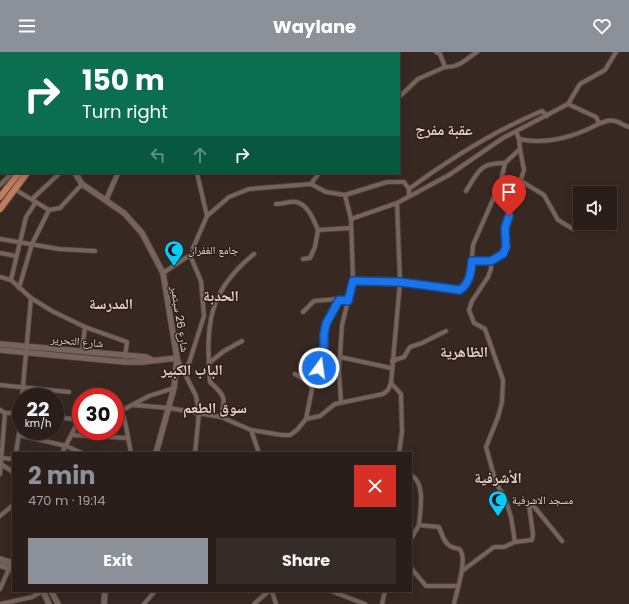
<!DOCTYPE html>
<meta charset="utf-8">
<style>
body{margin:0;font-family:Poppins,"Noto Naskh Arabic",sans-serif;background:#352b27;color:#f1f3f6;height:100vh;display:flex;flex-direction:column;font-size:15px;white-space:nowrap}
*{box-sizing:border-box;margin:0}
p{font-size:13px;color:#a5a2a2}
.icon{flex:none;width:22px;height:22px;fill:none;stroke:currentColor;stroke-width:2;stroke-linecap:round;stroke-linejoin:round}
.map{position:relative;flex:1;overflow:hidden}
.side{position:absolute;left:12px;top:400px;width:400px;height:140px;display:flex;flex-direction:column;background:#291e1a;border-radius:0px;box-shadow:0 2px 10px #0003,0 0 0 1px #453c39}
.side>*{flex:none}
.banner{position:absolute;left:0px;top:0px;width:400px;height:122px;box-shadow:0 2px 10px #0003,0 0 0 1px #453c39;background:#0b6e4f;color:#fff;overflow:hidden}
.fabs{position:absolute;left:573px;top:134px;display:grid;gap:8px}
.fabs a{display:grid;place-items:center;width:44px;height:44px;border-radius:0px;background:#291e1a;box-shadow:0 2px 10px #0003,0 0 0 1px #453c39;font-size:20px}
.speed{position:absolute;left:12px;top:336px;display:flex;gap:8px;font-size:20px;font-weight:700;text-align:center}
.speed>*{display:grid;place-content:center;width:52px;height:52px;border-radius:50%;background:#291e1a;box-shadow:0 2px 10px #0003,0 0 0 1px #453c39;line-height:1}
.speed small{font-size:10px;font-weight:400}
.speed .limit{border:6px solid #d22;background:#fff;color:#111}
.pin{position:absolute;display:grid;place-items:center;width:34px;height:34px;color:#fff;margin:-41px -17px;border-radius:50% 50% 50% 0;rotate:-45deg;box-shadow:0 0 4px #0007}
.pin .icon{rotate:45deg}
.me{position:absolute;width:44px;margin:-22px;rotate:14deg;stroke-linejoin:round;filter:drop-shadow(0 0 3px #0008)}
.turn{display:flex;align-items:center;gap:14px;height:84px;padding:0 16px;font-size:18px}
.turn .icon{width:52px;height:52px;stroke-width:2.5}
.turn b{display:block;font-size:28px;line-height:34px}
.lanes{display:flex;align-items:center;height:38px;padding:0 16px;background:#0003;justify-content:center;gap:20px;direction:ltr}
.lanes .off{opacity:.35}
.round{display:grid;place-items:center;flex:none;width:42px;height:42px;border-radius:0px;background:#352b27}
.summary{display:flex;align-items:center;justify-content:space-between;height:68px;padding:0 16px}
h1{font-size:24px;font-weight:700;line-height:30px;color:#8c9099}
.action{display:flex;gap:8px;margin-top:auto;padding:8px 16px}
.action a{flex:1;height:46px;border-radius:0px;background:#8c9099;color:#fff;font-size:16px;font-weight:700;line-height:46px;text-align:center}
.action a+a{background:#352b27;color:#f1f3f6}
header{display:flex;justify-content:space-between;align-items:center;height:52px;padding:0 16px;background:#8c9099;color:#fff;font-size:18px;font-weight:700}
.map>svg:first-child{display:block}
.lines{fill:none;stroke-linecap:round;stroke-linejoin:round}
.stream{stroke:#2d0700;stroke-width:1.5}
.minor-casing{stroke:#51443f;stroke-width:5.5}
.tertiary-casing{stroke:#51443f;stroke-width:6}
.secondary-casing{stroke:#51443f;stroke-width:7}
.primary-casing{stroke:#51443f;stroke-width:8}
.minor{stroke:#75635c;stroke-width:4}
.tertiary{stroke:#75635c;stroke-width:5}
.secondary{stroke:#75635c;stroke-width:5.5}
.primary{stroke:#c17b5f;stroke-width:6}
.route-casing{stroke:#114b97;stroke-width:10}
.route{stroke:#1a73e8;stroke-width:7}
.labels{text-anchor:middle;stroke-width:3;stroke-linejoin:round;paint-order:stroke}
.poi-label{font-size:11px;fill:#e1d6d2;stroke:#2d1e19;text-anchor:start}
.street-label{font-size:11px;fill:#e1d6d2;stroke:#2d1e19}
.district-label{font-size:15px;font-weight:bold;fill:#e5d0c9;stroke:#2d1e19}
</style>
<header><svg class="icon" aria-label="menu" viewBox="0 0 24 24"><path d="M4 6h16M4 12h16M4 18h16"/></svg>Waylane<svg class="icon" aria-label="heart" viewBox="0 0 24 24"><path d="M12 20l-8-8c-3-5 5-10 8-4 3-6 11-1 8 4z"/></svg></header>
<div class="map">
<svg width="629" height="552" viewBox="0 0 629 552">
<rect width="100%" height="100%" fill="#372822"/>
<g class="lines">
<path class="stream" d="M47 539 54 552"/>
<defs>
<g id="minor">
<path d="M125 1V0"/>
<path d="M445 15C459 16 466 7 477 0"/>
<path d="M399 45 418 27 445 15 440 2 436 0"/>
<path d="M599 71 596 65 568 52 580 32 605 18 616 0"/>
<path d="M519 87C541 92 566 87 586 78 594 75 606 66 615 69 620 70 624 74 629 75"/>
<path d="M0 102 1 101"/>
<path d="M197 121 207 164"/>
<path d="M521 129 544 143 558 168 573 177"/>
<path d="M311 132 319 121"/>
<path d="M0 133 12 121"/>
<path d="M409 137C451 106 494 79 542 59L547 64"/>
<path d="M16 138 49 158 60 156 82 132"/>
<path d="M466 139C479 119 479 111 505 111"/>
<path d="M32 147 60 121"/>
<path d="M397 151 400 230 391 331 401 342 402 380 399 401"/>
<path d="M276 152C282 152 290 149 296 150 308 152 314 169 318 178L351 176"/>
<path d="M351 167 397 151 449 123 503 86 568 52"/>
<path d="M0 187 59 197 95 199"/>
<path d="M0 201 16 204"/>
<path d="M303 207 310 206 315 195 318 178"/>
<path d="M472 209H491L503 202 505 195V176L524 118 520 97 519 87 516 80"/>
<path d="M491 209V217L488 225 472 249 469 258 474 271 485 277 503 328 502 350 498 365 486 395 496 431 505 446 511 465 515 490"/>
<path d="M163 221 190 203 207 164 229 145 249 137 311 132 326 140 345 143 387 130H404L409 137V144"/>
<path d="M0 225 11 228 31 246 52 259 85 275 127 290 125 305"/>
<path d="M11 228 26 165 36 150"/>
<path d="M353 229 400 230 450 238H460L466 234 471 220 473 193 501 129 505 111 520 97"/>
<path d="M19 236 32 192 49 158"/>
<path d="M303 260 314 249 337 247 339 248"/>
<path d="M82 299 85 275"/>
<path d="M340 305 391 316"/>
<path d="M177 306 196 344 199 361 195 401"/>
<path d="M392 309 404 305 410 295 422 291 446 279"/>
<path d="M209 311 224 299 242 289"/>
<path d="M183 317 189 311 204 264 201 229 190 203"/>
<path d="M339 318 326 319 319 316 324 295V282L326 271 339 248 348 249"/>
<path d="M295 322 309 330 312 337 306 367"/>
<path d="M0 333 69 340"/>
<path d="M22 345 31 246"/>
<path d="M341 350 339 318 342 273 353 229 351 167 345 143"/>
<path d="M133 353 169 356 221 365 251 378 259 401"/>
<path d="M0 358 5 361H21"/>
<path d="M122 360C127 374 128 387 131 401"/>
<path d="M115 362 149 344 174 336"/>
<path d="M55 365 81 368"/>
<path d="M221 365C226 345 225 344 210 330 206 273 207 240 254 202"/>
<path d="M251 378 282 383H290L297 378 306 367 320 364 335 352 383 342 388 338 391 331"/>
<path d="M19 383 66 394 82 401"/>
<path d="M72 383 128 386"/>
<path d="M16 401 21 369"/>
<path d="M62 401 79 368"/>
<path d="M0 406 13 407"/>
<path d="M1 412 13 420"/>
<path d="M0 422 5 361"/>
<path d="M411 423C426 431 420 458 419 473L439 475C442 482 444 491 450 494 453 496 456 496 459 497 469 504 456 541 454 552"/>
<path d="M0 464 13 453"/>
<path d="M411 487 419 473"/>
<path d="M411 516 426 534H457"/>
<path d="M462 519 494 495H504L515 490 532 488 533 482 529 453 532 452 562 489"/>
<path d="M0 537 13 508"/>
<path d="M272 539 276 552"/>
<path d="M331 539 365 552"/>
<path d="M1 552 32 545 43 539"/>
<path d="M144 552 155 539"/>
<path d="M254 552 269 539"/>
<path d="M382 552 385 539"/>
</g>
<g id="tertiary">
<path d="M116 1 117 0"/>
<path d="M230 1 231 0"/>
<path d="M106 148 118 121"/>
</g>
<g id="secondary">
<path d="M79 1 80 0"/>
<path d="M75 121 82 132 124 161 142 181 163 221 177 306 174 336 156 401"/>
<path d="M0 292 146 305 152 308"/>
<path d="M0 298 125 310H142L177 306"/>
<path d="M0 507 13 511"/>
<path d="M0 513 13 518"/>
<path d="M43 539 49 552"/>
<path d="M51 539 58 552"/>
<path d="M104 552 105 539"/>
</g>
<g id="primary">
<path d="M13 0 15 1"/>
<path d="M26 0 27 1"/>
<path d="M0 145 19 121"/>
<path d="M0 157 27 121"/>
</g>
</defs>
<use href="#minor" class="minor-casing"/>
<use href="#tertiary" class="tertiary-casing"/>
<use href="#secondary" class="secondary-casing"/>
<use href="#primary" class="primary-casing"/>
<use href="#minor" class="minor"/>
<use href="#tertiary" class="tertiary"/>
<use href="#secondary" class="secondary"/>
<use href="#primary" class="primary"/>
</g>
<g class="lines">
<defs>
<path id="route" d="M319 316 324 295V282L326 272 339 248 348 249 353 229 400 230 460 238C470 231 471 220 472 209H491L503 202 506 195 505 176 509 164"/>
</defs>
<use href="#route" class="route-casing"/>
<use href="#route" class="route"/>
</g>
<defs>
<symbol id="mosque-pin" viewBox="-11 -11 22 30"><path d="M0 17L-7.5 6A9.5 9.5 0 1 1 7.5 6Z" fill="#05cbf9" stroke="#2d1e19"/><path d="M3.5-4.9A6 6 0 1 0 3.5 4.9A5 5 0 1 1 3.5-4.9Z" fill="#111"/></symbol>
</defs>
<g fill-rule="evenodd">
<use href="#mosque-pin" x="163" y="187" width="22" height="30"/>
<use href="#mosque-pin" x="487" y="437" width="22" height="30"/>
</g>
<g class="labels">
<g class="poi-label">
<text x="188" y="202">جامع الغفران</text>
<text x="512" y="452">مسجد الاشرفية</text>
</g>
<g class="street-label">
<text transform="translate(180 267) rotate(81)" y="4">شارع 26 سبتمبر</text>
<text transform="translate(77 289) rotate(5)" y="4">شارع التحرير</text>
</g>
<g class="district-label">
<text x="444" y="83">عقبة مفرج</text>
<text x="221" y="249">الحدبة</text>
<text x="111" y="257">المدرسة</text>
<text x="464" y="305">الظاهرية</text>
<text x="192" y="323">الباب الكبير</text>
<text x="215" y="361">سوق الطعم</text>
<text x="498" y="431">الأشرفية</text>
</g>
</g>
</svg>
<div class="fabs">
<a><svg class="icon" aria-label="sound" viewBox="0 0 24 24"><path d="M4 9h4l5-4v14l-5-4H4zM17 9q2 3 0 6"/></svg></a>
</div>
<div class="speed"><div>22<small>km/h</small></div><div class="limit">30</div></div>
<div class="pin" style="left:509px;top:164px;background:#d93025"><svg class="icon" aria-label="arrive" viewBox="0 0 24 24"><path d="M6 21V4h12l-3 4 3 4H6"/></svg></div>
<svg class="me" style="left:319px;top:316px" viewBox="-20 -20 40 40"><circle r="17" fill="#1a73e8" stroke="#fff" stroke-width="3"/><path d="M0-11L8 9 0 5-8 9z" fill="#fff"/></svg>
<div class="banner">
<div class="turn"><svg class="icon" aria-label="right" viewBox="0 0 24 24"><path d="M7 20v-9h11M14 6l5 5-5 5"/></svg><div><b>150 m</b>Turn right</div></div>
<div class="lanes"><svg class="icon off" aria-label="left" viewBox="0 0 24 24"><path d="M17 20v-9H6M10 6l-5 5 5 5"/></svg><svg class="icon off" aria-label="ahead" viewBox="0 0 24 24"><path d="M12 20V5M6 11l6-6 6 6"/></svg><svg class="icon" aria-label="right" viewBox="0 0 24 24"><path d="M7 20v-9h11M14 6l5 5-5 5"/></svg></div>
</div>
<section class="side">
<div class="summary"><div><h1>2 min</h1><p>470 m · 19:14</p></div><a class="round" style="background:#d93025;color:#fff"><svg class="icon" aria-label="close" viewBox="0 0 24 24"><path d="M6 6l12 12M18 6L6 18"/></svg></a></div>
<div class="action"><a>Exit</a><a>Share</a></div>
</section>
</div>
